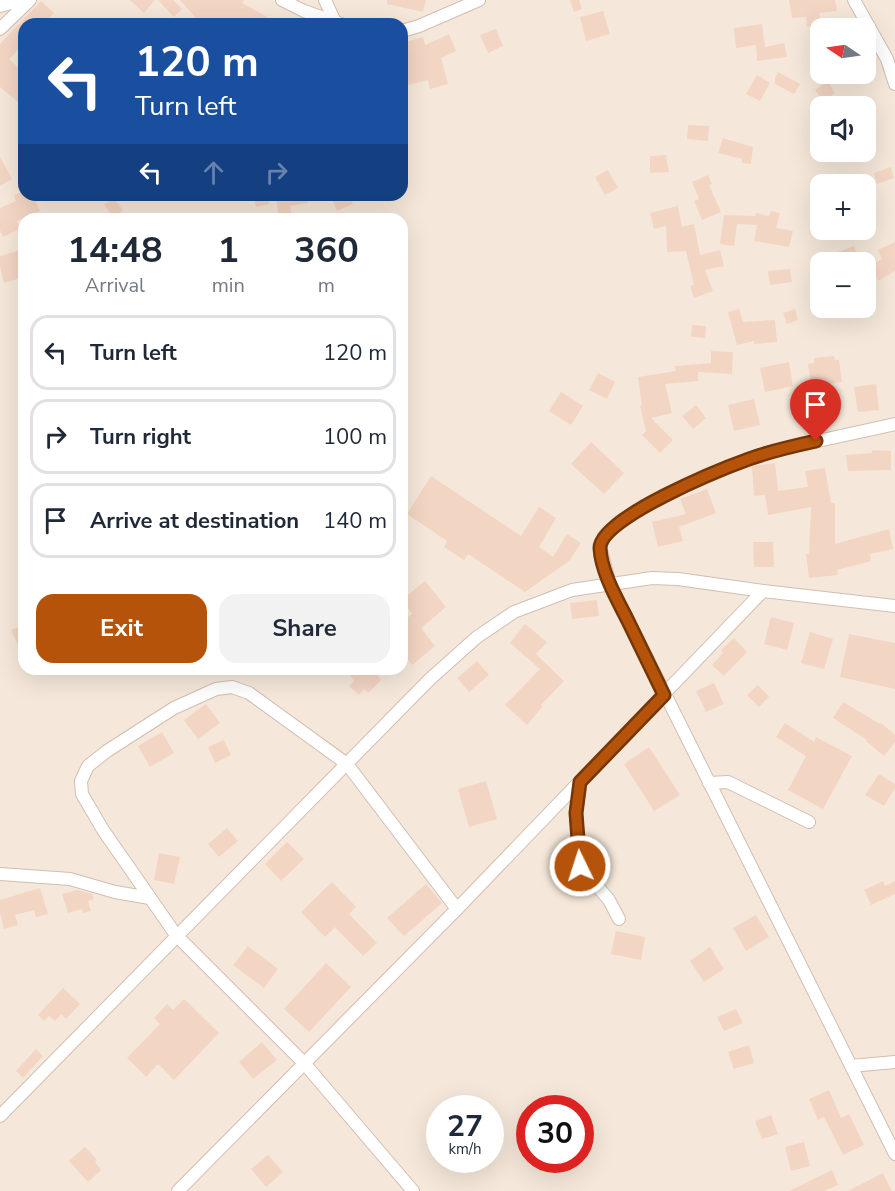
<!DOCTYPE html>
<meta charset="utf-8">
<style>
body{margin:0;font-family:"Nunito Sans",sans-serif;background:#f2f2f3;color:#1f2937;height:100vh;display:flex;flex-direction:column;font-size:22px;white-space:nowrap}
*{box-sizing:border-box;margin:0}
p{font-size:20px;color:#747a83}
.icon{flex:none;width:33px;height:33px;fill:none;stroke:currentColor;stroke-width:2;stroke-linecap:round;stroke-linejoin:round}
.map{position:relative;flex:1;overflow:hidden}
.sheet{position:absolute;left:18px;top:213px;width:390px;height:462px;display:flex;flex-direction:column;background:#fff;border-radius:18px;box-shadow:0 6px 24px #0002}
.sheet>*{flex:none}
.top-card{position:absolute;left:18px;top:18px;width:390px;height:183px;border-radius:18px;box-shadow:0 6px 24px #0002;background:#1a4fa0;color:#fff;overflow:hidden}
.needle{width:39px;rotate:283deg}
.tools{position:absolute;left:810px;top:18px;display:grid;gap:12px}
.tools a{display:grid;place-items:center;width:66px;height:66px;border-radius:12px;background:#fff;box-shadow:0 6px 24px #0002;font-size:30px}
.speed{position:absolute;left:426px;top:1095px;display:flex;gap:12px;font-size:30px;font-weight:700;text-align:center}
.speed>*{display:grid;place-content:center;width:78px;height:78px;border-radius:50%;background:#fff;box-shadow:0 6px 24px #0002;line-height:1}
.speed small{font-size:15px;font-weight:400}
.speed .limit{border:9px solid #d22;background:#fff;color:#111}
.pin{position:absolute;display:grid;place-items:center;width:51px;height:51px;color:#fff;margin:-62px -26px;border-radius:50% 50% 50% 0;rotate:-45deg;box-shadow:0 0 6px #0007}
.pin .icon{rotate:45deg}
.me{position:absolute;width:66px;margin:-33px;rotate:356deg;stroke-linejoin:round;filter:drop-shadow(0 0 4px #0008)}
.turn{display:flex;align-items:center;gap:21px;height:126px;padding:0 18px;font-size:27px}
.turn .icon{width:78px;height:78px;stroke-width:2.5}
.turn b{display:block;font-size:42px;line-height:51px}
.lanes{display:flex;align-items:center;height:57px;padding:0 18px;background:#0003;justify-content:center;gap:30px;direction:ltr}
.lanes .off{opacity:.35}
.eta{display:flex;justify-content:space-evenly;align-items:center;height:102px;text-align:center}
.eta b{font-size:36px;font-weight:700;line-height:42px}
.action{display:flex;gap:12px;margin-top:auto;padding:12px 18px}
.action a{flex:1;height:69px;border-radius:18px;background:#b45309;color:#fff;font-size:24px;font-weight:700;line-height:69px;text-align:center}
.action a+a{background:#f2f2f3;color:#1f2937}
ul{padding:0;list-style:none}
li{display:flex;align-items:center;gap:18px;height:75px;margin:0 12px 9px;padding:0 6px;border:3px solid #e0e1e3;border-radius:18px}
li div{flex:1}
li b{display:block;font-size:22px}
li em{font-style:normal}
.map>svg:first-child{display:block}
.residential{fill:#f5e8da;fill-rule:evenodd}
.building{fill:#f3d5c3}
.lines{fill:none;stroke-linecap:round;stroke-linejoin:round}
.minor-casing{stroke:#d1beb0;stroke-width:14}
.minor{stroke:#fff;stroke-width:12}
.route-casing{stroke:#753606;stroke-width:15}
.route{stroke:#b45309;stroke-width:10}
</style>
<div class="map">
<svg width="895" height="1191" viewBox="0 0 895 1191">
<rect width="100%" height="100%" fill="#fdf6ec"/>
<path class="residential" d="M0 0H895V1191H0ZM24 24H402V195H24ZM820 28H866V74H820ZM820 106H866V152H820ZM820 184H866V230H820ZM24 219H402V669H24ZM820 262H866V308H820ZM440 1108H490V1160H440ZM530 1108H580V1160H530Z"/>
<g class="building">
<path d="M130 0H155L144 13Z"/>
<path d="M158 0H173L182 9 174 17Z"/>
<path d="M180 0H244L242 3 280 24H201Z"/>
<path d="M387 0H426L423 12 387 4Z"/>
<path d="M570 0H579L582 9 574 12Z"/>
<path d="M789 0H835L837 11 819 13 821 25 807 27 806 17 792 18Z"/>
<path d="M41 1 54 13 43 24H24V44L9 59 24 73V107L0 87V44Z"/>
<path d="M603 11 610 34 586 41 580 17Z"/>
<path d="M762 24 765 47 784 43 787 57 757 61 756 45 736 48 734 28Z"/>
<path d="M496 29 503 46 488 53 480 35Z"/>
<path d="M449 34 456 51 441 58 448 84 430 89 428 80 408 85 405 70 402 71V43L423 37 425 45Z"/>
<path d="M867 40 876 56 866 61V41Z"/>
<path d="M778 72 800 84 794 94 775 84V78Z"/>
<path d="M757 75 770 83 760 101 746 94Z"/>
<path d="M828 81 835 93 823 101 815 90Z"/>
<path d="M688 125 709 126 708 141 687 139Z"/>
<path d="M723 138 753 147 751 164 742 163V159L718 153Z"/>
<path d="M666 155 669 172 650 173V156Z"/>
<path d="M0 157 12 179 0 186Z"/>
<path d="M891 167 894 178 877 184 874 173Z"/>
<path d="M608 170 618 188 605 195 595 177Z"/>
<path d="M708 175 712 184 709 185 721 212 702 220 694 201 699 199 692 182Z"/>
<path d="M24 191V195H33L40 211 24 218V220L23 218 17 221 20 229 3 237 0 230V208L16 201 14 195Z"/>
<path d="M253 195H267L269 204 256 207Z"/>
<path d="M284 195H306L308 203 290 206 292 217 279 219 276 196Z"/>
<path d="M349 195 353 204 337 211 333 201Z"/>
<path d="M113 198 123 210 114 217 104 205Z"/>
<path d="M678 206 682 227 694 224 700 255 720 250 724 266 705 270 713 291 694 298 690 286 694 285 686 251 667 252 666 226 654 229 650 213Z"/>
<path d="M771 211 780 213 776 228 793 231 789 247 754 241 757 225 737 224 734 246 720 244 724 215 755 216 756 213 769 216Z"/>
<path d="M895 242V271L878 281 871 265 882 259 878 250Z"/>
<path d="M854 246 860 262H839L835 253Z"/>
<path d="M24 249V277L4 283 0 267V256Z"/>
<path d="M790 269 792 282 770 285 768 271Z"/>
<path d="M739 309 743 322 775 320 777 342 754 344V341L737 345 728 312Z"/>
<path d="M795 309 798 320 787 324 783 313Z"/>
<path d="M692 325 706 326 705 338 691 337Z"/>
<path d="M711 351 733 352 732 374 698 372V381L665 384 672 413 651 418 673 440 660 453 642 435 646 431 640 406 642 405 638 377 676 371 675 366 711 363Z"/>
<path d="M834 356 835 360H839L842 382 811 386 808 364 814 363V358Z"/>
<path d="M789 362 793 386 765 392 760 368Z"/>
<path d="M598 373 615 382 607 399 589 390Z"/>
<path d="M876 384 879 410 858 412 854 387Z"/>
<path d="M561 392 583 406 571 425 549 411Z"/>
<path d="M754 399 760 425 734 431 728 405Z"/>
<path d="M696 405 706 418 693 429 682 416Z"/>
<path d="M591 442 624 473 604 494 571 464Z"/>
<path d="M872 450 891 451V470L848 471 846 455 872 453Z"/>
<path d="M775 463 778 491 808 487 805 471 825 468 831 503H835V544L889 529 893 549 870 554 871 561 837 570 838 575 809 578 806 554H809L811 507 768 515 765 495 754 496 752 466Z"/>
<path d="M431 476 521 536 539 507 556 518 539 547 553 557 567 534 581 543 569 561 525 592 468 554 464 560 444 547 447 541 407 514Z"/>
<path d="M707 489 716 513 679 527 683 541 658 547 652 522 686 514 680 499Z"/>
<path d="M753 542H773L774 567H754Z"/>
<path d="M425 581 446 607 421 628 435 646 412 665 402 652V622L412 614 402 600Z"/>
<path d="M597 600 599 616 572 619 570 603Z"/>
<path d="M771 617 794 623 787 650 764 644Z"/>
<path d="M525 624 547 642 536 654 564 681 541 705 542 707 527 725 505 705 540 669 510 643Z"/>
<path d="M24 625V642L18 645 11 630Z"/>
<path d="M810 632 833 639 824 669 801 663Z"/>
<path d="M849 634 895 643V689L840 677Z"/>
<path d="M734 638 747 652 724 676 712 665 723 653 721 650Z"/>
<path d="M477 661 489 675 469 692 457 678Z"/>
<path d="M356 669H385L378 676 381 680 368 693 364 689 359 695 349 686 355 680 350 676Z"/>
<path d="M714 683 724 704 706 712 696 691Z"/>
<path d="M758 685 769 697 759 707 747 695Z"/>
<path d="M843 702 880 724 881 723 895 735V742L884 756 866 741 867 740 833 718Z"/>
<path d="M206 704 220 723 198 739 184 720Z"/>
<path d="M785 723 814 742 816 737 852 756 823 809 788 790 806 756 776 737Z"/>
<path d="M162 732 174 753 150 767 138 746Z"/>
<path d="M224 740 231 755 215 763 208 747Z"/>
<path d="M649 747 680 795 654 811 624 764Z"/>
<path d="M879 774 895 784V788L884 806 865 795Z"/>
<path d="M486 781 497 819 469 827 458 789Z"/>
<path d="M227 828 238 841 219 857 208 844Z"/>
<path d="M287 842 304 859 281 881 265 864Z"/>
<path d="M159 853 180 857 174 884 154 880Z"/>
<path d="M883 881 885 886 895 881V894L871 905 864 890Z"/>
<path d="M332 882 356 907 349 914 377 943 363 956 335 927 325 937 301 912Z"/>
<path d="M426 884 442 903 404 936 387 918Z"/>
<path d="M40 888 48 914 36 917 34 910 15 915 18 925 4 929 0 913V900Z"/>
<path d="M77 890 92 894 94 899 88 901 91 911 83 913 82 909 68 913 62 894Z"/>
<path d="M756 915 769 937 746 951 733 928Z"/>
<path d="M616 931 645 937 641 960 611 954Z"/>
<path d="M248 946 278 969 264 988 233 965Z"/>
<path d="M710 947 724 969 704 982 690 961Z"/>
<path d="M326 963 351 987 309 1032 284 1009Z"/>
<path d="M63 988 80 1004 66 1019 61 1014 55 1021 49 1016 44 1021 38 1015Z"/>
<path d="M184 999 219 1033 174 1080 158 1064 146 1077 127 1058 160 1024 154 1018 167 1004 173 1010Z"/>
<path d="M736 1009 743 1023 724 1031 717 1017Z"/>
<path d="M262 1042 277 1060 253 1079 239 1062Z"/>
<path d="M749 1045 754 1063 734 1069 728 1052Z"/>
<path d="M36 1049 43 1056 23 1078 16 1071Z"/>
<path d="M829 1090 841 1118 849 1114 864 1145 843 1155 824 1117 818 1120 809 1099Z"/>
<path d="M771 1115 778 1134 762 1139 755 1121Z"/>
<path d="M804 1142 810 1166 791 1171 785 1147Z"/>
<path d="M85 1147 97 1160 95 1162 101 1170 88 1182 69 1161Z"/>
<path d="M268 1155 283 1172 266 1187 251 1169Z"/>
<path d="M832 1170 838 1185 824 1191H789Z"/>
<path d="M883 1173 892 1191H848Z"/>
</g>
<g class="lines">
<defs>
<g id="minor">
<path d="M282 0 304 11 341 24"/>
<path d="M325 0 335 22"/>
<path d="M854 0 887 59 895 84"/>
<path d="M0 6 23 0"/>
<path d="M0 29 30 0"/>
<path d="M402 31 419 26 479 0"/>
<path d="M895 424 777 450 748 459 673 491 640 509 619 522 604 536 600 547 610 584 895 1154"/>
<path d="M580 782 576 813 580 866 609 900 619 919"/>
<path d="M709 783 728 782 809 822"/>
<path d="M0 874 70 879 115 892 150 898"/>
<path d="M851 1066 895 1062"/>
<path d="M0 1116 430 679 477 637 514 612 572 590 652 578 678 579 763 591 895 606"/>
<path d="M178 1191 457 909 763 591"/>
<path d="M413 1191 304 1063 176 935 103 830 82 794 81 781 88 766 107 751 174 708 216 689 232 687 249 693 347 764 457 909"/>
</g>
</defs>
<use href="#minor" class="minor-casing"/>
<use href="#minor" class="minor"/>
</g>
<g class="lines">
<defs>
<path id="route" d="M580 866 576 813 580 782 664 695C652 670 640 646 628 621 618 601 601 572 600 548 600 518 721 469 749 459 771 451 793 446 816 441"/>
</defs>
<use href="#route" class="route-casing"/>
<use href="#route" class="route"/>
</g>
</svg>
<div class="tools">
<a><svg class="needle" viewBox="-14 -14 28 28"><path d="M0-13l5 13h-10z" fill="#e53935"/><path d="M0 13l5-13h-10z" fill="#747a83"/></svg></a>
<a><svg class="icon" aria-label="sound" viewBox="0 0 24 24"><path d="M4 9h4l5-4v14l-5-4H4zM17 9q2 3 0 6"/></svg></a>
<a>+</a>
<a>−</a>
</div>
<div class="speed"><div>27<small>km/h</small></div><div class="limit">30</div></div>
<div class="pin" style="left:816px;top:441px;background:#d93025"><svg class="icon" aria-label="arrive" viewBox="0 0 24 24"><path d="M6 21V4h12l-3 4 3 4H6"/></svg></div>
<svg class="me" style="left:580px;top:866px" viewBox="-20 -20 40 40"><circle r="17" fill="#b45309" stroke="#fff" stroke-width="3"/><path d="M0-11L8 9 0 5-8 9z" fill="#fff"/></svg>
<div class="top-card">
<div class="turn"><svg class="icon" aria-label="left" viewBox="0 0 24 24"><path d="M17 20v-9H6M10 6l-5 5 5 5"/></svg><div><b>120 m</b>Turn left</div></div>
<div class="lanes"><svg class="icon" aria-label="left" viewBox="0 0 24 24"><path d="M17 20v-9H6M10 6l-5 5 5 5"/></svg><svg class="icon off" aria-label="ahead" viewBox="0 0 24 24"><path d="M12 20V5M6 11l6-6 6 6"/></svg><svg class="icon off" aria-label="right" viewBox="0 0 24 24"><path d="M7 20v-9h11M14 6l5 5-5 5"/></svg></div>
</div>
<section class="sheet">
<div class="eta">
<div><b>14:48</b><p>Arrival</p></div>
<div><b>1</b><p>min</p></div>
<div><b>360</b><p>m</p></div>
</div>
<ul>
<li><svg class="icon" aria-label="left" viewBox="0 0 24 24"><path d="M17 20v-9H6M10 6l-5 5 5 5"/></svg><div><b>Turn left</b></div><em>120 m</em></li>
<li><svg class="icon" aria-label="right" viewBox="0 0 24 24"><path d="M7 20v-9h11M14 6l5 5-5 5"/></svg><div><b>Turn right</b></div><em>100 m</em></li>
<li><svg class="icon" aria-label="arrive" viewBox="0 0 24 24"><path d="M6 21V4h12l-3 4 3 4H6"/></svg><div><b>Arrive at destination</b></div><em>140 m</em></li>
</ul>
<div class="action"><a>Exit</a><a>Share</a></div>
</section>
</div>
